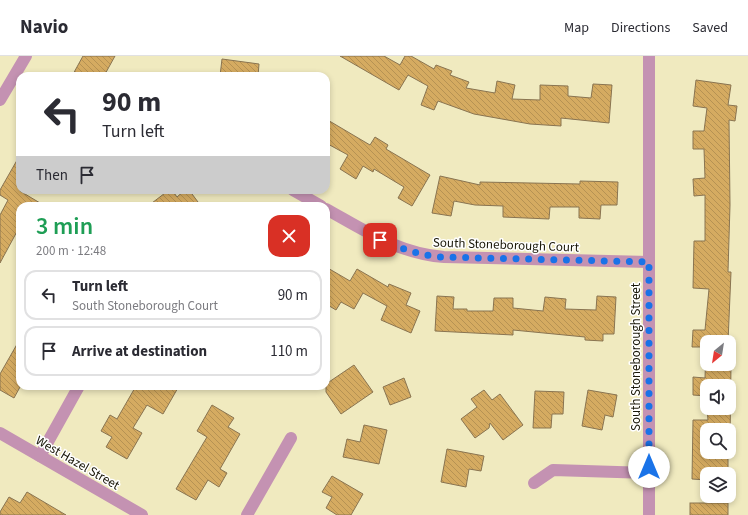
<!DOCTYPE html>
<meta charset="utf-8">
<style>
body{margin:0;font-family:"Source Sans 3",sans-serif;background:#f7f7f7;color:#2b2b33;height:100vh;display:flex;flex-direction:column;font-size:15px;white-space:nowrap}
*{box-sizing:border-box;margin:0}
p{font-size:13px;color:#7c7c81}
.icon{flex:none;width:22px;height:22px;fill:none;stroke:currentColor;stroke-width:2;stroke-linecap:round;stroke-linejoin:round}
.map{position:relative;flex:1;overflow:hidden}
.panel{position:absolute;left:16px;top:146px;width:314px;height:188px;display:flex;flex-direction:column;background:#fff;border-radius:12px;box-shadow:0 2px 6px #0003}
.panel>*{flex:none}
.banner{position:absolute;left:16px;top:16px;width:314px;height:122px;border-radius:12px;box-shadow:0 2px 6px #0003;background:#fff;color:#2b2b33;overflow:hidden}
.needle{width:26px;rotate:210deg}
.tools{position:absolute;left:700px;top:279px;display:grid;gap:8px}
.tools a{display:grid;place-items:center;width:36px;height:36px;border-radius:8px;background:#fff;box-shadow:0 2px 6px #0003;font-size:20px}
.pin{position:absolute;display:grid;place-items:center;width:34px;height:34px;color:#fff;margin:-17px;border-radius:8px;box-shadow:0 2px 6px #0006}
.me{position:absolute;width:44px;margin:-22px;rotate:0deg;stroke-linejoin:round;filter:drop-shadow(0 0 3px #0008)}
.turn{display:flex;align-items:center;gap:14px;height:84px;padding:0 20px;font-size:18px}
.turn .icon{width:52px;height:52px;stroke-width:2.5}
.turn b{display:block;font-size:28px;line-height:34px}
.then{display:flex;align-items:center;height:38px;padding:0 20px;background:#0003;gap:8px;font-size:15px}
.round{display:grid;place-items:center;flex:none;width:42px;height:42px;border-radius:12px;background:#f7f7f7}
.headline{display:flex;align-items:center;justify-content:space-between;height:68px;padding:0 20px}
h1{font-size:24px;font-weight:600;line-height:30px;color:#1e9e55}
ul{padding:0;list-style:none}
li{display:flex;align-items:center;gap:12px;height:50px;margin:0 8px 6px;padding:0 12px;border:2px solid #e1e1e2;border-radius:12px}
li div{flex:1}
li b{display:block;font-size:15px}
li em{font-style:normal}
header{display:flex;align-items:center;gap:24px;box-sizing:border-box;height:56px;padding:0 20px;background:#fff;border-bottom:1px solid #e1e1e2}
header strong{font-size:19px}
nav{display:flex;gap:22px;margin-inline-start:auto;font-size:14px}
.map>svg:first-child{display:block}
.building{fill:url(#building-back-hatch);stroke:#897451}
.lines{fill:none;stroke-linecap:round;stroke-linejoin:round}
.minor{stroke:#c492b2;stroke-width:12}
.route{stroke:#1a73e8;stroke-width:7;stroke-dasharray:0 12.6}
.labels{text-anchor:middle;stroke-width:3;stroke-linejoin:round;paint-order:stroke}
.street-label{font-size:13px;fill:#191707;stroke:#fff}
</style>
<header>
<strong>Navio</strong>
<nav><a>Map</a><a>Directions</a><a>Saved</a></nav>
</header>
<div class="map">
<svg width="748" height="459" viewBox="0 0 748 459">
<defs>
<pattern id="building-back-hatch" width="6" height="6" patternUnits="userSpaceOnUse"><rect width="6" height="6" fill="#d5ab61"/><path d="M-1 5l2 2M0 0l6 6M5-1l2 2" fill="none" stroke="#b69253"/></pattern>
</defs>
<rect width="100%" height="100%" fill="#f0eabf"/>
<g class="building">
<path d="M83 0H115L104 20H72Z"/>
<path d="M340 0H384L400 9 405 0H411L434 13 436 9 452 15 450 19 469 26 466 32 495 37 497 25 515 29 512 43 540 44V29L568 30V40L591 42 593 28 612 29 609 67 561 62V70L530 68 474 58 438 45 434 54 421 49 428 30 408 19 399 34Z"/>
<path d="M222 3 259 8 258 20H220Z"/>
<path d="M696 24 731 29 728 49 737 50 735 65 729 64 730 149 728 216H731L728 286H707V308H731L730 386H729V374H707V396H728V418H707V424L692 423 693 364H708L707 352H729V330H707V341V340L693 339V321L705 322 706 291H692L693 274H705L709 233 693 232 694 185H705V139L694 140 693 123 705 122 704 93H693V75H704L707 52 693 50Z"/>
<path d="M326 63 370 89 375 81 388 89 386 93 430 119 412 150 398 142 404 131 374 113 373 116 363 110 356 123 340 113 348 99 326 87Z"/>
<path d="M20 99V135L45 150H20V170L0 207V159L8 144 0 139V134Z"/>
<path d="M440 120 480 129V126L580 128V125L618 126 617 149H601L600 163 579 162V151H550L549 163 503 161V150L475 149 454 145 451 160 432 157Z"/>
<path d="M169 134H172L177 141 185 134H189L201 150H148Z"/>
<path d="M326 211 350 225 357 213 388 231 389 228 411 237 406 249 420 255 411 277 381 264 387 250 363 237 354 253 341 246 336 254 326 248Z"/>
<path d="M437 240 454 241 453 253H467V255H493L494 242H513V252L543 255 545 241 566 243 565 253 596 254 597 240 616 241 614 278H603V285L585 284V281L513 274V279L435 275Z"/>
<path d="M20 283V331L14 342 0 334V318Z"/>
<path d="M354 309 373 336 341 358 326 336V328Z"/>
<path d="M404 322 411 341 390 349 383 331Z"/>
<path d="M136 330H179L163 358 147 349 133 372 142 377 127 403 106 391 112 381 101 375 110 359 117 363Z"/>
<path d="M484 334 492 344 500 338 523 369 503 384 490 367 489 372 475 382 461 363 477 351 471 343Z"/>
<path d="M588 334 617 339 613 361 605 359 602 374 582 370Z"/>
<path d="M535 335 564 336 563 358H552L551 372H533Z"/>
<path d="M212 349 234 362 228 371 240 378 220 413 227 417 219 431 208 424 196 444 176 433 207 381 197 375Z"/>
<path d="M364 369 387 374 379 408 343 401 347 383 360 386Z"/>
<path d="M447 393 484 400 481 415 469 413 466 431 441 426Z"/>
<path d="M332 420 363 438 351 459H337L326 452 332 441 322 436Z"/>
<path d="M27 436 66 459H0V456L9 441 20 447Z"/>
<rect x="690" y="447" width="38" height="12"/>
</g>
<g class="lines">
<g class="minor">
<path d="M649 0V459"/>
<path d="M0 44 26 0"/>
<path d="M293 134 321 150"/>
<path d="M326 153C364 174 399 198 444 201L649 206"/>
<path d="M0 377 142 459"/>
<path d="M40 400 79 330"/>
<path d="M534 427 553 414 649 417"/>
<path d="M247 459 291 382"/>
</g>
</g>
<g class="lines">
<path class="route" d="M380 184C400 192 419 199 441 201L649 206V411"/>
</g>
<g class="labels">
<g class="street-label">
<text transform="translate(506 188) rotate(2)" y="5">South Stoneborough Court</text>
<text transform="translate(635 301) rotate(-90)" y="5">South Stoneborough Street</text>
<text transform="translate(78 406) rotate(30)" y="5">West Hazel Street</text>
</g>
</g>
</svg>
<div class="tools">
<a><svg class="needle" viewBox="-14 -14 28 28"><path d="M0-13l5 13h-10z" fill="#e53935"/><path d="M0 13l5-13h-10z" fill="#7c7c81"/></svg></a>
<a><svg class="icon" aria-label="sound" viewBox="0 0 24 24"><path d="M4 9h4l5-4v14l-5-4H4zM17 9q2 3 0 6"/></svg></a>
<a><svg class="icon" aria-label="search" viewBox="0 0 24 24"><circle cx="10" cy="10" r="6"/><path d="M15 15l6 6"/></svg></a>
<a><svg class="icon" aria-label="layers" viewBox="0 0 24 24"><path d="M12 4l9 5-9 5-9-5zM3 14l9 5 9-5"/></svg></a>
</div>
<div class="pin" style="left:380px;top:184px;background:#d93025"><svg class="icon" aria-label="arrive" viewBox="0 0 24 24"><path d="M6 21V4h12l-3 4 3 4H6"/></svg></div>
<svg class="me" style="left:649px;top:411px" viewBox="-20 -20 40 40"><circle r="19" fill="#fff"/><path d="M0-13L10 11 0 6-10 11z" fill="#1a73e8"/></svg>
<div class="banner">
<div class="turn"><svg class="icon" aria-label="left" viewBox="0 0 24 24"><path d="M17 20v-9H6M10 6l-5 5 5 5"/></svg><div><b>90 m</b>Turn left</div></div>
<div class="then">Then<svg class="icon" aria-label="arrive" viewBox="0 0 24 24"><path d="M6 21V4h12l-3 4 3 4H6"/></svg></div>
</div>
<section class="panel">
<div class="headline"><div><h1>3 min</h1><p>200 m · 12:48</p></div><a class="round" style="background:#d93025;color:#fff"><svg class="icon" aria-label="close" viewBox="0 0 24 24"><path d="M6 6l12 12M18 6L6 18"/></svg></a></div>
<ul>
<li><svg class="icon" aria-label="left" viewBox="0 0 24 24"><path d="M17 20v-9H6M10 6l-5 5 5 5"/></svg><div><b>Turn left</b><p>South Stoneborough Court</p></div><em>90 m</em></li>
<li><svg class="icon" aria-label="arrive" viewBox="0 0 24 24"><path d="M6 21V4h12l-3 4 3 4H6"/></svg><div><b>Arrive at destination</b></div><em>110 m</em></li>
</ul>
</section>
</div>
